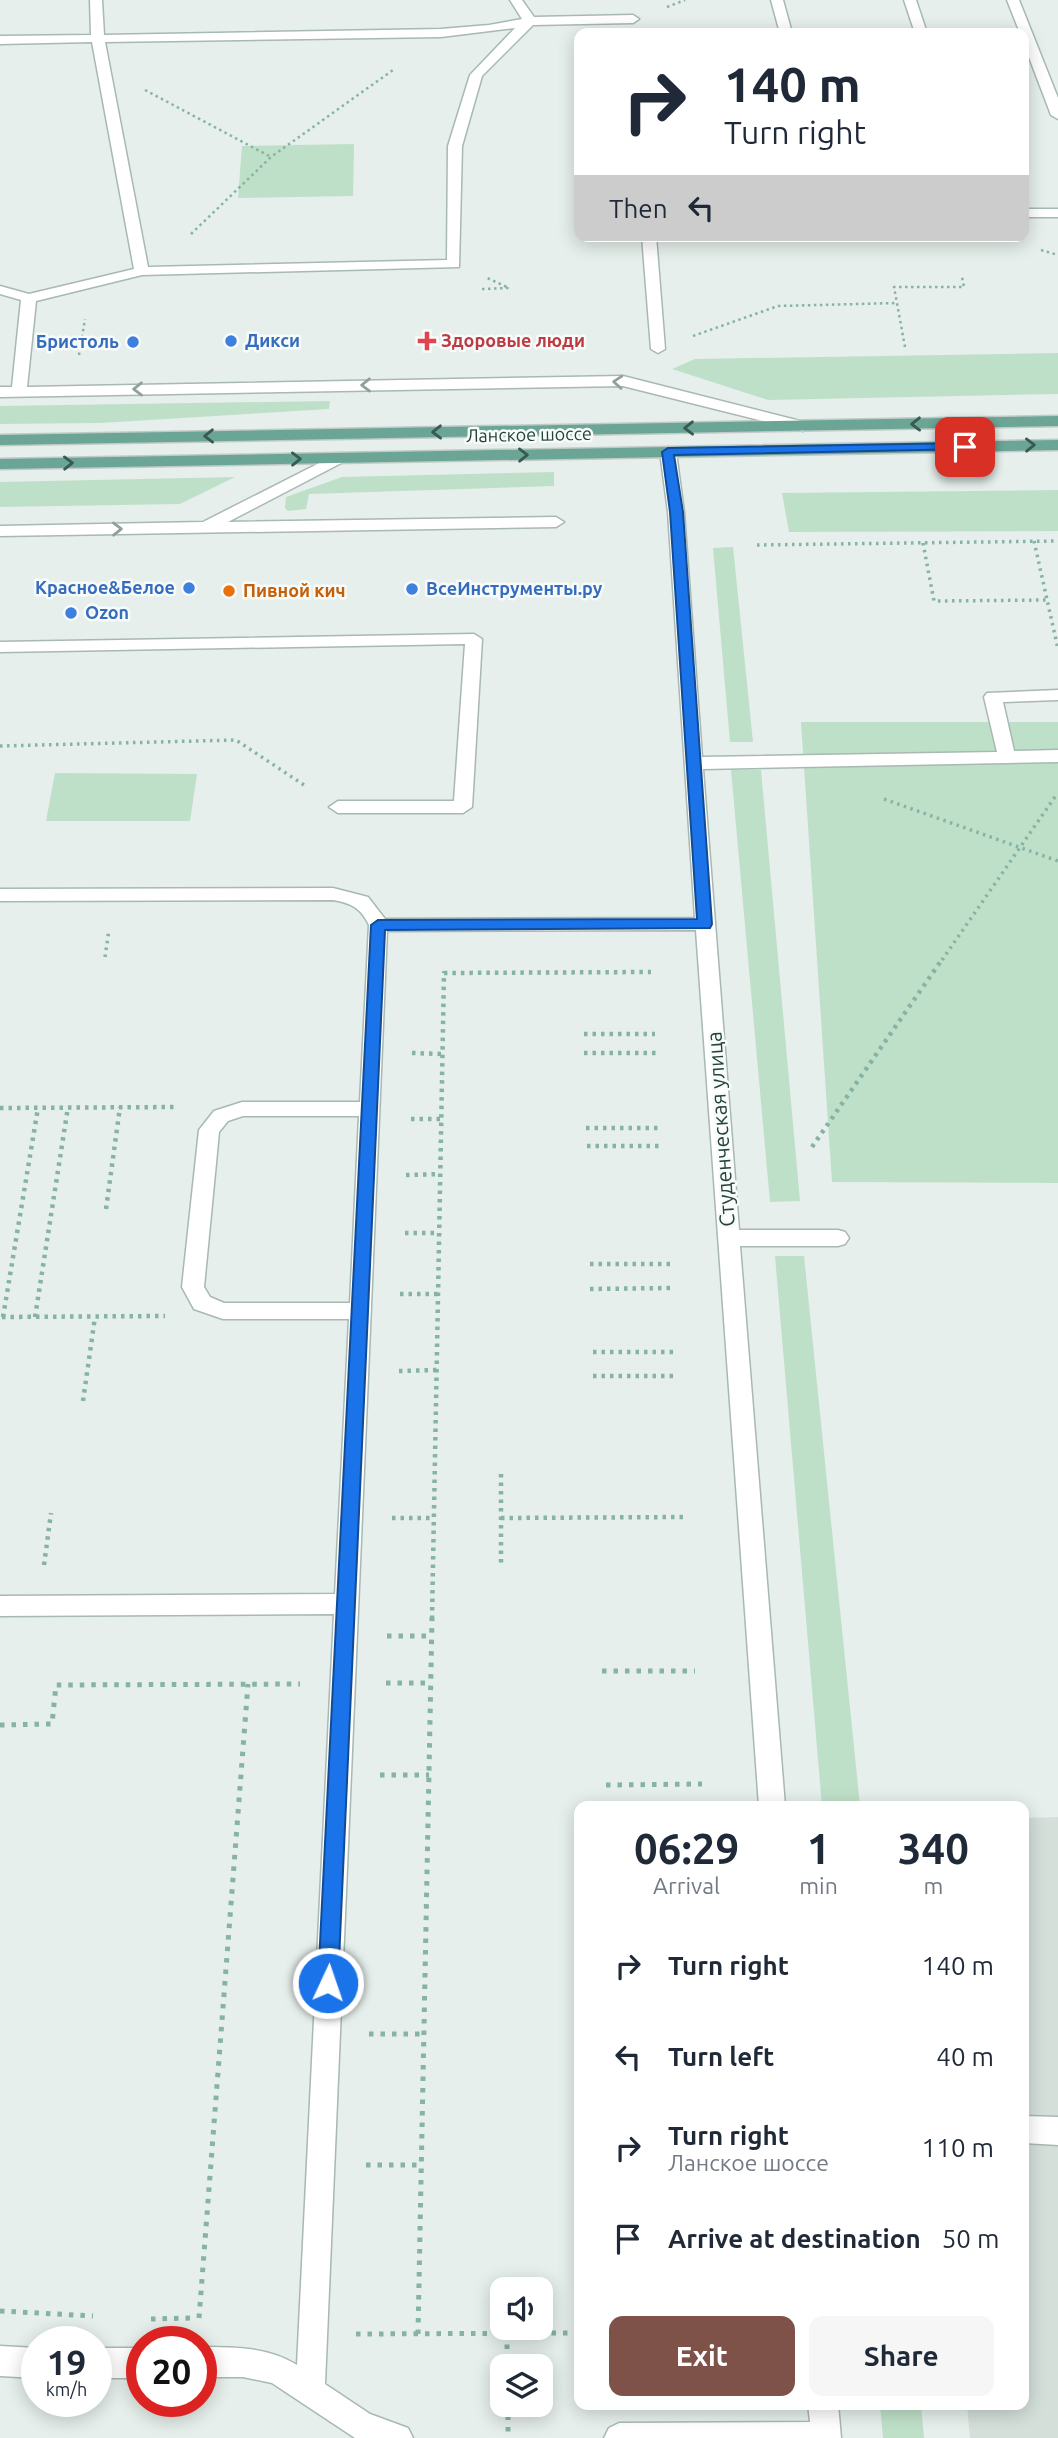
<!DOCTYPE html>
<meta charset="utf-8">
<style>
body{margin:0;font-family:Ubuntu,sans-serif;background:#f6f6f7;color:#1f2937;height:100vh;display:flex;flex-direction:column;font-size:26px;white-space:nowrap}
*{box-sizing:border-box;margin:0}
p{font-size:23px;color:#747a83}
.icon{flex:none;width:38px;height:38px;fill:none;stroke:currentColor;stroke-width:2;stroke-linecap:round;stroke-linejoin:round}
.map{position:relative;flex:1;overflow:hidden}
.side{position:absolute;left:574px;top:1801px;width:455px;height:609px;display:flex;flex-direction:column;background:#fff;border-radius:14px;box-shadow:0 4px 18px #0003}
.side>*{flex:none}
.banner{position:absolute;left:574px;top:28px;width:455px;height:214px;border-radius:14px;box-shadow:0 4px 18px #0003;background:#fff;color:#1f2937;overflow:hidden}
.buttons{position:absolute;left:490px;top:2277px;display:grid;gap:14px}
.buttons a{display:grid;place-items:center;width:63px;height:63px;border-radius:14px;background:#fff;box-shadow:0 4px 18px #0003;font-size:35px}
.speed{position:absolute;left:21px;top:2326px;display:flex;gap:14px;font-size:35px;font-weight:700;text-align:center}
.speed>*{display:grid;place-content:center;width:91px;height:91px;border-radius:50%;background:#fff;box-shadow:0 4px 18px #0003;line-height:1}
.speed small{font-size:18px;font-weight:400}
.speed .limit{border:10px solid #d22;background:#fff;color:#111}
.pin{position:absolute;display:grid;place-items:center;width:60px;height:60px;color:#fff;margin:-30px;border-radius:14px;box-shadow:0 4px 10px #0006}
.me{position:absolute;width:77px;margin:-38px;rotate:3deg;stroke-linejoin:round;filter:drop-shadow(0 0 5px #0008)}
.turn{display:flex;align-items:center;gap:24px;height:147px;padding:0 35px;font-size:32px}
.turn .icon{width:91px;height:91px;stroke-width:2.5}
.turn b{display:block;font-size:49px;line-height:60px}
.then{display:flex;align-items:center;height:66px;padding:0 35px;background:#0003;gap:14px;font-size:26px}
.eta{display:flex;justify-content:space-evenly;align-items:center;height:119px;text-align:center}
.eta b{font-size:42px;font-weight:600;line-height:49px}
.primary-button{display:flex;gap:14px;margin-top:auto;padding:14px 35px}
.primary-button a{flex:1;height:80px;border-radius:14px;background:#7f5249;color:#fff;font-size:28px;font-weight:600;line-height:80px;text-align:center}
.primary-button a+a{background:#f6f6f7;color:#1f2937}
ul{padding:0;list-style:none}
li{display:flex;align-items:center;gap:21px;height:91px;padding:0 35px}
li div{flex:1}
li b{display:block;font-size:26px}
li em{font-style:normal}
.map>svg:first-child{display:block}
.built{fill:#d4dfda}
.green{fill:#bfe0c8}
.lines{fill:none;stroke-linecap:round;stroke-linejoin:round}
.minor-casing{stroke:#a8b8b2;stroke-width:3}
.major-casing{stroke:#c2cac8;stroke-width:3}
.path-far3{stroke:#86b3a5;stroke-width:2.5;stroke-dasharray:2.5 3.5;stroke-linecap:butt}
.path-far2{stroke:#86b3a5;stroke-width:3.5;stroke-dasharray:2.5 4.5;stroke-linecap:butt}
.path-far1{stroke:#86b3a5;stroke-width:4.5;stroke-dasharray:3.5 5;stroke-linecap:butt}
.path{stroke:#86b3a5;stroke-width:5;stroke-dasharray:4.5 7;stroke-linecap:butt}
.minor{fill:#fff;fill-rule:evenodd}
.major{fill:#6aa596;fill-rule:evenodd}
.oneway{stroke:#92a09c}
.oneway2{stroke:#365b51}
.route{fill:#1a73e8;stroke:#114b97;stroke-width:2}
.shop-dot{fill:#3f7fe0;stroke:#f7fbf9;stroke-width:2.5}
.health-dot{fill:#e0444e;stroke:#f7fbf9;stroke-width:2.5}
.food-dot{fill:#e8710a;stroke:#f7fbf9;stroke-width:2.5}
.labels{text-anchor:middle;stroke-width:5;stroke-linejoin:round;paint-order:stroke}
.far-shop-label{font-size:18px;font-weight:bold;fill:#366cbe;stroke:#f7fbf9;text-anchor:start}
.far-health-label{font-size:18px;font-weight:bold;fill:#be3a42;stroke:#f7fbf9;text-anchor:start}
.far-street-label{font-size:18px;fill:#24423a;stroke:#f7fbf9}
.far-food-label{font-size:18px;font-weight:bold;fill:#c56008;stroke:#f7fbf9;text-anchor:start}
.street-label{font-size:21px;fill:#24423a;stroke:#f7fbf9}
</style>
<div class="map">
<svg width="1058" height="2438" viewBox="0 0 1058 2438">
<rect width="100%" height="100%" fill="#e6efeb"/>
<path class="built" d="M1058 1817V2438H970L967 2405 1024 2404V1818Z"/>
<g class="green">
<path d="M354 144 353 196 238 198 242 146Z"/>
<path d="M1058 353V394L768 400 672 369 695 359Z"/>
<path d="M330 401 329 409 100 423 0 424V406Z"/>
<path d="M554 472V486L309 494 306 509 288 511 285 508 286 497 342 477Z"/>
<path d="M235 477 180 504 0 507V482Z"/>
<path d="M1058 490V531L789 532 782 493Z"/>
<path d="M733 547 753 742H730L713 548Z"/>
<path d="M801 722H1058V1183L832 1182Z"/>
<path d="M731 770H761L800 1201 770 1202Z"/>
<path d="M55 773 197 774 190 821H46Z"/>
<path d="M775 1256H804L860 1806H822Z"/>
<path d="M880 2405H921L924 2438H883Z"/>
</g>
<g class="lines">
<defs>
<g id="minor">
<path d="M90 0H102L104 35 441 29 489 25 522 19 510 0H522L534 17 633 15 639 19 633 23 533 25 482 76 462 146 459 267 142 275 36 301 27 387 623 376 808 423 811 426 803 431 623 386 0 397V387H12L21 300 0 294V286L29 294 134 269 92 42 0 44V36L91 35ZM515 28 470 75 448 146 447 260 148 267 105 42 441 37Z"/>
<path d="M771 0H783L792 33H780Z"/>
<path d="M904 0H916L927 33H915Z"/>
<path d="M1007 0H1019L1058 98V119L1051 115 1024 44V33H1020Z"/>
<rect x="1024" y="209" width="34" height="8"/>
<path d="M642 236H656L665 349 658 353 651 349Z"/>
<path d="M668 447 676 452 684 512 702 757 997 752 984 697 987 693 1058 690V700L1003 702 1014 751 1058 750V762L703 769 739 1230H838L845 1232 849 1238 845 1244 838 1246H740L785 1806H759L696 930 387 931 325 2384 370 2414 408 2428 413 2438H355L272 2383 243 2377H201V2347C234 2347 268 2347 297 2365L334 1614 0 1616V1596L335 1594 349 1319H223L194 1309 182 1287 199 1130 214 1111 242 1102H360L369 925C361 908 351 903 333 900L0 901V889L333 888 368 897 385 919 695 918 668 512 660 452ZM243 1116H359L350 1303H224L210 1297 204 1287 219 1132 228 1121Z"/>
<path d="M339 453 347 458 345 461 228 522 556 517 564 522 556 527 0 536V526L203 522Z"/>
<path d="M474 634 482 639 472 807 463 813H338L329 807 338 801H454L465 644 0 652V642Z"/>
<path d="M1024 2116 1058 2117V2145L1024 2143Z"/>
<path d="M0 2346 37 2348V2378L0 2376Z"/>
<rect x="96" y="2348" width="46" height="30"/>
<path d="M808 2404H838L841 2438H604L609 2428 619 2423 810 2422Z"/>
</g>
<g id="major">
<path d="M1058 416V426L0 445V435Z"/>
<path d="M1058 440V450L0 469V459Z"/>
</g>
</defs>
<use href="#minor" class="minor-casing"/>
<use href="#major" class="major-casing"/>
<g class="path-far3">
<path d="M667 7 685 0"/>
<path d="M667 30 677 33"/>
<path d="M145 90 271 157"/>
<path d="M191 234 271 157 393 70"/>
<path d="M1041 250 1058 255"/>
<path d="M482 289 509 288 485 277"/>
<path d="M693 336 778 306 897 303"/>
<path d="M905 347 894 287H964L962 277"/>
<path d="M79 355 85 319"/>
</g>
<g class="path-far2">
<path d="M1034 541 1058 649"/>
<path d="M923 543 934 601 1047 600"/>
<path d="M757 545 1058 541"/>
<path d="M0 746 236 740 307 787"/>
<path d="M884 799 1058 861"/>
<path d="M105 957 109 930"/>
<path d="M942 960 1057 794"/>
</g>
<g class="path-far1">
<path d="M584 1034H655"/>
<path d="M412 1053 443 1054"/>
<path d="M584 1053H657"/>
<path d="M0 1108 176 1107"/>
<path d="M411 1119H441"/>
<path d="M586 1128H661"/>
<path d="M587 1146H662"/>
<path d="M812 1147 943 958"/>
<path d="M406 1175 440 1174"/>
<path d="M106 1209 120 1107"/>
<path d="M405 1233H439"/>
<path d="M590 1264H670"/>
<path d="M590 1289 671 1288"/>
<path d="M400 1294H438"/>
<path d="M2 1317 165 1316"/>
<path d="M3 1317 38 1108"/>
<path d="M35 1317 68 1107"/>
<path d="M593 1352H675"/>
<path d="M399 1371 437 1370"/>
<path d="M593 1376H676"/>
<path d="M83 1401 95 1317"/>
<path d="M501 1474V1563"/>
<path d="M392 1518H434"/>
<path d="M501 1518 685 1517"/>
<path d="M44 1565 51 1513"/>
<path d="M432 1619 444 973 651 972"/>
</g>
<g class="path">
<path d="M387 1636H432"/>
<path d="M602 1671H695"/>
<path d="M386 1683H431"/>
<path d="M0 1725 52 1724 56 1685 300 1684"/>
<path d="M380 1775H429"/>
<path d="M606 1785 702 1784"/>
<path d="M369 2034H424"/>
<path d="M366 2165H421"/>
<path d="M0 2311 93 2316"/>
<path d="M199 2318 248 1684"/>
<path d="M151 2319 191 2318"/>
<path d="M507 2333V2366"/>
<path d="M356 2334 579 2333"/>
<path d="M418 2334 432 1618"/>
<path d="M508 2404V2438"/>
</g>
<use href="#minor" class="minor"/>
<use href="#major" class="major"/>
</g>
<defs><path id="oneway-chevron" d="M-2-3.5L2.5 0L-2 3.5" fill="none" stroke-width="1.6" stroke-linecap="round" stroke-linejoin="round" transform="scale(1.75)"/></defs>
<g class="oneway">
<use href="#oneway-chevron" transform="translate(618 382) rotate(-176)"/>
<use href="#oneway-chevron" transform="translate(366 385) rotate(179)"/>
<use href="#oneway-chevron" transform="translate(138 389) rotate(179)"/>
<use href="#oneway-chevron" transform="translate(117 529) rotate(-1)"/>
</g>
<g class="oneway2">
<use href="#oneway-chevron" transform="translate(916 424) rotate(179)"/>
<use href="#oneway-chevron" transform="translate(689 428) rotate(179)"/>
<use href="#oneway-chevron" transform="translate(437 432) rotate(179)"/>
<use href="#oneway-chevron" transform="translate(209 436) rotate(179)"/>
<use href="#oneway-chevron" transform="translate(1030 445) rotate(-1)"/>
<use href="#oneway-chevron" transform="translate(523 455) rotate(-1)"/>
<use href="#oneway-chevron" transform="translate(296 459) rotate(-1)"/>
<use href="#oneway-chevron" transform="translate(68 463) rotate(-1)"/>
</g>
<path class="route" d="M965 443 971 447 969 449 674 455 683 512 712 924 710 928 385 930 338 1983 336 1990 328 1993 321 1990 318 1983 371 925 378 920 697 919 670 512 662 452 668 448Z"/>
<g class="shop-dot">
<circle cx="231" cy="341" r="7"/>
<circle cx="133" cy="342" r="7"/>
<circle cx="189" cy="588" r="7"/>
<circle cx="412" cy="589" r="7"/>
<circle cx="71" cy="613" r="7"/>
</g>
<path class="health-dot" d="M423.5 330.5h7v7h7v7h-7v7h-7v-7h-7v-7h7z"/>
<circle class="food-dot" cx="229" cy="591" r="7"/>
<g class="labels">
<g class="far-shop-label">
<text x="245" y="347">Дикси</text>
<text x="119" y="348" text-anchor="end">Бристоль</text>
<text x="175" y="594" text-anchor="end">Красное&amp;Белое</text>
<text x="426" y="595">ВсеИнструменты.ру</text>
<text x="85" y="619">Ozon</text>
</g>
<g class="far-health-label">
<text x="441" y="347">Здоровые люди</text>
</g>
<g class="far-street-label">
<text transform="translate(529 435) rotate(-1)" y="6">Ланское шоссе</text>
</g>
<g class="far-food-label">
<text x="243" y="597">Пивной кич</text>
</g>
<g class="street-label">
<text transform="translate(721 1129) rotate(-94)" y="7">Студенческая улица</text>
</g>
</g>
</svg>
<div class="buttons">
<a><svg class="icon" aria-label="sound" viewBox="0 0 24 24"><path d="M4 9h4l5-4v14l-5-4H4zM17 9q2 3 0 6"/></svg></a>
<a><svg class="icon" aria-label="layers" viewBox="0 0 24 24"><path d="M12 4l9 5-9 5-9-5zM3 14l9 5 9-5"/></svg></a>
</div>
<div class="speed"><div>19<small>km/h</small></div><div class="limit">20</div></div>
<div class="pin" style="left:965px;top:447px;background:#d93025"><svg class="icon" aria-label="arrive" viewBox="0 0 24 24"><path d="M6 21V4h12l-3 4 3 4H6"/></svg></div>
<svg class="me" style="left:328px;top:1983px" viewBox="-20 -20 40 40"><circle r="17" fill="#1a73e8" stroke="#fff" stroke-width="3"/><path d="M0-11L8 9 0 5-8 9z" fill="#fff"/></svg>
<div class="banner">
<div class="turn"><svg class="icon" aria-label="right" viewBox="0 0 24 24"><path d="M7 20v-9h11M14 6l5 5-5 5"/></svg><div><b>140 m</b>Turn right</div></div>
<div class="then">Then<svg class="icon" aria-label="left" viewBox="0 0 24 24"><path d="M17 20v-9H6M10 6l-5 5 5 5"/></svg></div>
</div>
<section class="side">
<div class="eta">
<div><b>06:29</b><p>Arrival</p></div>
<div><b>1</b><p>min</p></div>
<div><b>340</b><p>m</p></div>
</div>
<ul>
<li><svg class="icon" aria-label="right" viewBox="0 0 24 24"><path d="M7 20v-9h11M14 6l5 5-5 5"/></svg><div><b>Turn right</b></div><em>140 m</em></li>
<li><svg class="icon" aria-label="left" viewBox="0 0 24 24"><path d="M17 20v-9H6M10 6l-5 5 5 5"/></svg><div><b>Turn left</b></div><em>40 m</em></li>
<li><svg class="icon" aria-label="right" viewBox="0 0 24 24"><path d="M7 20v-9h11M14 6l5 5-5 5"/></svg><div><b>Turn right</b><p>Ланское шоссе</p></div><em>110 m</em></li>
<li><svg class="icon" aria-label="arrive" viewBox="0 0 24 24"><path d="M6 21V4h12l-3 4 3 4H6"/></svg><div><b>Arrive at destination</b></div><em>50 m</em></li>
</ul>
<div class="primary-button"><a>Exit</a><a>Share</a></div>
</section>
</div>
